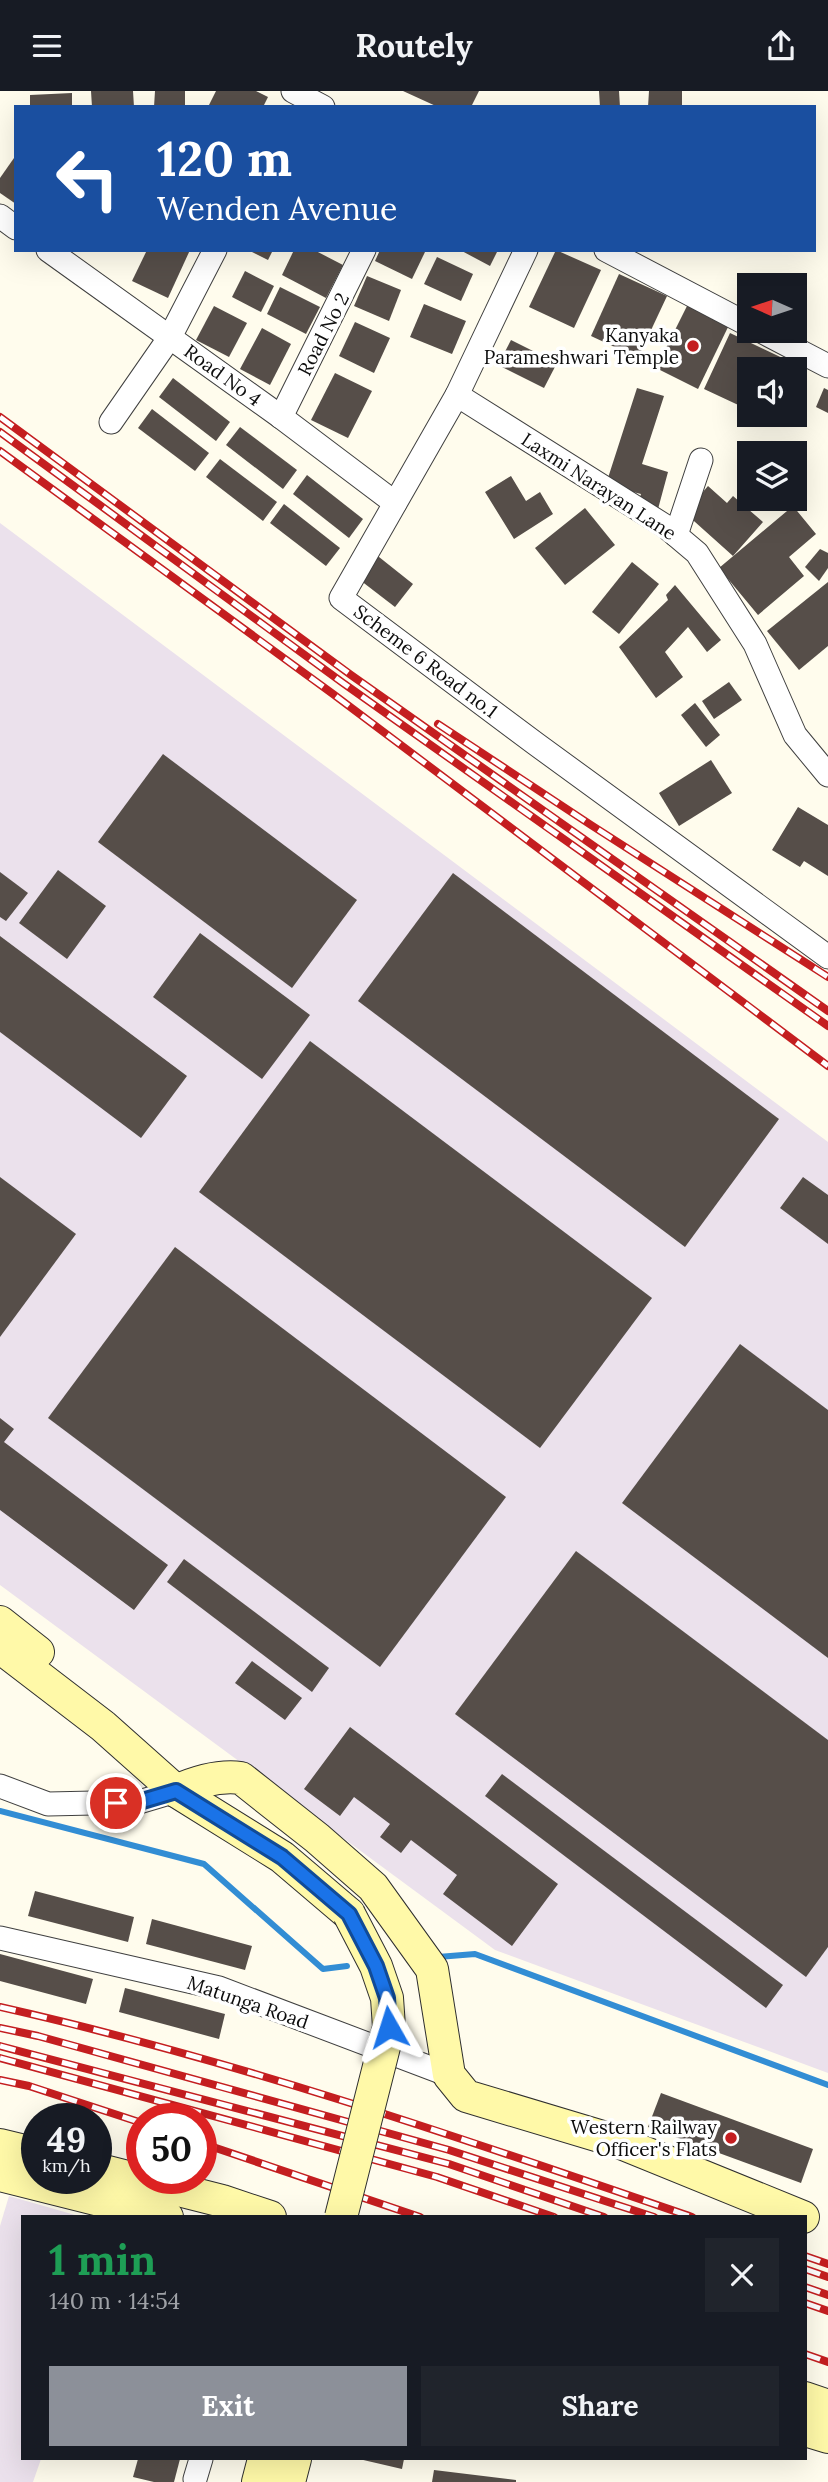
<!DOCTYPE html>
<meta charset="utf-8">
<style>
body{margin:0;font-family:Lora,serif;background:#20242c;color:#f1f3f6;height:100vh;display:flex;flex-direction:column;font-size:26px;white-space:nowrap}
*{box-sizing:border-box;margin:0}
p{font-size:23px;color:#9ea1a6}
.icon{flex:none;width:38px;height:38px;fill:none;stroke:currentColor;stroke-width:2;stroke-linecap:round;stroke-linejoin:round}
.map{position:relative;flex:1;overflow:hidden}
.drawer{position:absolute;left:21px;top:2124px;width:786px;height:245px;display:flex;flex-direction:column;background:#171b24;border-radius:0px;box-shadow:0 7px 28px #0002}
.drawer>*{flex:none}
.guide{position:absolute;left:14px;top:14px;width:802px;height:147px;border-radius:0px;box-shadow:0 7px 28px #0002;background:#1a4fa0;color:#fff;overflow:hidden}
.needle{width:46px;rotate:273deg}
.tools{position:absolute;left:737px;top:182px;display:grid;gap:14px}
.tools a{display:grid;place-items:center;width:70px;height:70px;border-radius:0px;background:#171b24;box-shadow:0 7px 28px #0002;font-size:35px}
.speed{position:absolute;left:21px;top:2012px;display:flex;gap:14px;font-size:35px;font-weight:700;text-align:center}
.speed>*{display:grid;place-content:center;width:91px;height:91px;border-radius:50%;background:#171b24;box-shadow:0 7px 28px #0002;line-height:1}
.speed small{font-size:18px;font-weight:400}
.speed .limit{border:10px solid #d22;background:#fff;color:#111}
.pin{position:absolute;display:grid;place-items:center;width:60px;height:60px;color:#fff;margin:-30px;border:4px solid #fff;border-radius:50%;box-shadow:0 2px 7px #0007}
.me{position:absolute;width:77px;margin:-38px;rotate:354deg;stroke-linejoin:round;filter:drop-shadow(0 0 5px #0008)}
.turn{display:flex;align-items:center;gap:24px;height:147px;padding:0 28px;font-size:32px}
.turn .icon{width:91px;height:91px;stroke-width:2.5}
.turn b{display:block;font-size:49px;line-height:60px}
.round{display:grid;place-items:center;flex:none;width:74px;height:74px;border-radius:0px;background:#20242c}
.headline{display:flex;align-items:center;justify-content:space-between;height:119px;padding:0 28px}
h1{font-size:42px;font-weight:700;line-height:52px;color:#1e9e55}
.cta{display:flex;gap:14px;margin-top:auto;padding:14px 28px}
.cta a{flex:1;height:80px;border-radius:0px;background:#8c9099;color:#fff;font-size:28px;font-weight:700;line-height:80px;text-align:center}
.cta a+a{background:#20242c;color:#f1f3f6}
header{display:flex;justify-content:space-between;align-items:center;height:91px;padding:0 28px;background:#171b24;font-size:32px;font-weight:700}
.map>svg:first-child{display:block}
.industrial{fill:#ebe1ec}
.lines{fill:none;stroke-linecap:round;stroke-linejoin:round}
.stream{stroke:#328dd4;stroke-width:6}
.building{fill:#564e49}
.street-casing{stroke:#404040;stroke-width:25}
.secondary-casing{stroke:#2f2f2f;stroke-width:34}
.street{stroke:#fff;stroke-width:23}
.secondary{stroke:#fff9a8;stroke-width:32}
.rail-casing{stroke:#c41e20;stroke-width:8}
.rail{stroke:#fff;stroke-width:5;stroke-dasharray:16;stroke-linecap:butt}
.secondary-bridge-casing{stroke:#2f2f2f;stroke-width:34;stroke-linecap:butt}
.secondary-bridge{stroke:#fff9a8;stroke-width:32}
.route-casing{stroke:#114b97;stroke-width:18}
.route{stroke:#1a73e8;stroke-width:12}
.poi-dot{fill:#c41e20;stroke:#fff;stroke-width:2.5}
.labels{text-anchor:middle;stroke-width:7;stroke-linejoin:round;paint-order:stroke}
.street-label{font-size:19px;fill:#0d0d0d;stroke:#fff}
.poi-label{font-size:19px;fill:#0d0d0d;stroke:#fff;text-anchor:end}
</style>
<header><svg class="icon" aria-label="menu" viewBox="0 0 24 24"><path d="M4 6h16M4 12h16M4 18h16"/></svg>Routely<svg class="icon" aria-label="share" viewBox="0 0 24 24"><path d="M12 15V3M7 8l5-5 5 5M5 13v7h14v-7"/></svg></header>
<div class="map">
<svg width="828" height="2391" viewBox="0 0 828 2391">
<rect width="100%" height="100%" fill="#fffced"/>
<g class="industrial">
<path d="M0 432 828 1051V1982L495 1859 0 1494Z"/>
<path d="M9 2105 82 2126H23V2368H41L33 2391H0V2135Z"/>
</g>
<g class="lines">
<g class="stream">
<path d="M0 1720 204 1773 323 1878 347 1875"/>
<path d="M438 1866 475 1863 828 1994"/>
</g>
</g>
<g class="building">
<path d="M91 0H133L134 16H92Z"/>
<path d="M155 0H185V16H154Z"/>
<path d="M216 0H256L268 6 263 16H208Z"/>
<path d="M403 0H479L471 16H438Z"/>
<path d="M599 0H619L620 16H600Z"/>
<path d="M649 0H682V16H648Z"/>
<path d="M72 2V16H30V4Z"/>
<path d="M14 67 16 68V113L0 102V87Z"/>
<path d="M147 159H190L168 207 132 190Z"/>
<path d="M248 159H273L268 169Z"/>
<path d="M294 159H314L343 174 326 207 282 184Z"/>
<path d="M380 159H423L425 161 412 188 375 170Z"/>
<path d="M460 159H498L490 175Z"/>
<path d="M556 159 601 179 574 237 529 216Z"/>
<path d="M437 166 473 183 461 210 424 193Z"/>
<path d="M245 180 274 195 261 221 232 206Z"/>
<path d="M619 183 667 205 638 267 591 245Z"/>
<path d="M367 185 401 199 389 230 354 215Z"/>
<path d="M280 196 320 216 306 243 267 223Z"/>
<path d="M424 213 466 230 452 263 410 246Z"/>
<path d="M688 213 729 234 698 298 656 277Z"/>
<path d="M214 215 247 232 229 266 196 249Z"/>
<path d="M355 231 390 247 374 282 339 265Z"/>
<path d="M262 237 291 253 270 294 240 278Z"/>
<path d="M730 242 795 273 792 278H749V319L704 298Z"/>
<path d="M511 249 557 272 544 297 498 274Z"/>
<path d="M335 282 372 300 348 347 311 329Z"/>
<path d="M173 287 230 331 216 350 159 306Z"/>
<path d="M637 297 664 305 642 373 668 381 658 418 638 412 641 403 621 398 622 395 607 390Z"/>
<path d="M824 297 828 299V322L816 316Z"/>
<path d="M152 318 209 362 195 380 138 337Z"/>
<path d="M240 336 297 379 283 398 226 354Z"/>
<path d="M220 368 277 411 263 430 206 386Z"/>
<path d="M307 384 363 428 349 447 293 403Z"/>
<path d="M511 385 526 410 540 401 553 423 514 448 485 401Z"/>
<path d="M708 395 727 412 733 405 763 431 733 465 685 422Z"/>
<path d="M284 413 340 457 326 475 270 432Z"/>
<path d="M793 415 816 443 789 466 804 485 758 524 719 477Z"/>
<path d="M585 417 615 454 565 494 535 457Z"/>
<path d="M820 458 828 462V477L819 490 805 476Z"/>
<path d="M374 462 413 493 395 516 356 486Z"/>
<path d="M632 471 659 493 619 543 592 521Z"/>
<path d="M828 491V555L799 579 767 540Z"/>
<path d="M675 494 721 549 707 561 688 536 665 561 683 586 656 607 619 556 668 509 666 504Z"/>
<path d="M729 591 742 609 714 628 702 610Z"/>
<path d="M695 612 720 644 706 656 681 624Z"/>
<path d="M163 663 357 809 292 897 98 751Z"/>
<path d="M711 669 732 702 679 735 659 702Z"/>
<path d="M798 716 828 734V785L804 770 800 776 772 759Z"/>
<path d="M58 779 106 815 67 868 19 832Z"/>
<path d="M0 781 28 802 6 830 0 826Z"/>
<path d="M453 782 779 1028 685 1156 358 910Z"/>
<path d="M200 842 310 924 262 988 153 906Z"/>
<path d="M0 845 187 985 141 1047 0 941Z"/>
<path d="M310 950 652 1207 540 1357 199 1101Z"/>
<path d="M0 1086 76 1143 0 1246Z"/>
<path d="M803 1086 828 1104V1153L780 1117Z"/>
<path d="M175 1156 506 1406 380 1576 48 1327Z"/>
<path d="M740 1253 828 1319V1567L622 1412Z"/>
<path d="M0 1327 14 1338 4 1351 168 1474 134 1519 0 1419Z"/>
<path d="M576 1460 828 1649V1856L806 1886 455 1623Z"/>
<path d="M184 1468 329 1577 312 1601 167 1491Z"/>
<path d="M252 1570 302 1607 285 1629 235 1592Z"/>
<path d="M350 1636 558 1793 512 1855 443 1803 457 1784 411 1749 401 1762 380 1746 390 1733 354 1706 340 1725 304 1698Z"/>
<path d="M502 1683 783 1894 766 1917 485 1705Z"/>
<path d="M35 1800 134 1826 128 1851 28 1825Z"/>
<path d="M152 1828 252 1855 245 1879 146 1853Z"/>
<path d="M0 1863 93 1888 86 1913 0 1890Z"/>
<path d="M125 1897 225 1923 219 1948 119 1921Z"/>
<path d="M661 2002 813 2058 801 2092 648 2036Z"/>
<path d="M138 2368H180L174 2391H154L133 2386Z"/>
<path d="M359 2368H404L402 2378Z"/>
<path d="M434 2379 516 2389V2391H432Z"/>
</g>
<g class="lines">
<defs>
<g id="street">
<path d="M293 0 323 16"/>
<path d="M0 125 16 137"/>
<path d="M48 159 281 326 395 412"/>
<path d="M526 159 457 304 341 507 536 653 828 866"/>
<path d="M606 159 749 234"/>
<path d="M761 240 828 275"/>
<path d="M457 304 665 435 697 462 755 553 795 644 828 684"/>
<path d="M281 326 364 159"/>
<path d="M111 331 170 246 215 159"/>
<path d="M676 444 701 369"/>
<path d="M0 1695 48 1713 139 1711 176 1700"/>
<path d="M0 1847 219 1897 449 1984"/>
<path d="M195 2388 201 2368"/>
</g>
<g id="secondary">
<path d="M0 1531 38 1561"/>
<path d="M0 1556 103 1635 176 1700 282 1766 349 1823"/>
<path d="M176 1700C196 1691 219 1684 241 1687L317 1747 373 1796 432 1878 449 1984 466 2005 616 2050 803 2126"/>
<path d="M0 2054 37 2063"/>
<path d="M96 2078 222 2110 270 2126"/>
<path d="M0 2084 167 2126"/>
<path d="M805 2307 828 2315"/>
<path d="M805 2339 828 2346"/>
<path d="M258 2391 264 2368"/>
<path d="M289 2391 295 2368"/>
</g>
</defs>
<use href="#street" class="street-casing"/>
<use href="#secondary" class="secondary-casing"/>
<use href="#street" class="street"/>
<use href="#secondary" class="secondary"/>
<defs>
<g id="rail">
<path d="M0 326 351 584 828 920"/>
<path d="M0 341 343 592 828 935"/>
<path d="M0 360 333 603 828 975"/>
<path d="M438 633 591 734 828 886"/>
<path d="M0 1916C236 1969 464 2048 692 2126"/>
<path d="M0 1937 38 1945 449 2059 654 2126"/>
<path d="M0 1955 449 2073 604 2126"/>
<path d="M0 1967 437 2086 554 2126"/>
<path d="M0 1989 29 1995 142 2032"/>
<path d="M201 2052 420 2126"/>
<path d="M805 2165 828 2173"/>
<path d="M805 2178 828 2186"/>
<path d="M805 2196 828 2204"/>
<path d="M805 2212 828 2220"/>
<path d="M805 2263 828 2271"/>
</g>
</defs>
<use href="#rail" class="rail-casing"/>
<use href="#rail" class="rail"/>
<defs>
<path id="secondary-bridge" d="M341 2126 389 1936 387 1907 376 1875 349 1823"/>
</defs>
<use href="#secondary-bridge" class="secondary-bridge-casing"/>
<use href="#secondary-bridge" class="secondary-bridge"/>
</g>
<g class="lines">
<defs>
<path id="route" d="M116 1712 139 1711 176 1700 282 1766 349 1823 376 1875 387 1907 389 1936"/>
</defs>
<use href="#route" class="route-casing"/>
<use href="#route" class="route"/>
</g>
<g class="poi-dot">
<circle cx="693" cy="255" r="7"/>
<circle cx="731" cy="2047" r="7"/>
</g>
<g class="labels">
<g class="street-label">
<text transform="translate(323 243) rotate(-63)" y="7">Road No 2</text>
<text transform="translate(223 284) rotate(36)" y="7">Road No 4</text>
<text transform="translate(599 395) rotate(33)" y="7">Laxmi Narayan Lane</text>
<text transform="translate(426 570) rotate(37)" y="7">Scheme 6 Road no.1</text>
<text transform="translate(248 1911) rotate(19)" y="7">Matunga Road</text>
</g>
<g class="poi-label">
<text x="679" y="251">Kanyaka<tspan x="679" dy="22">Parameshwari Temple</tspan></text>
<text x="717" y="2043">Western Railway<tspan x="717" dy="22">Officer's Flats</tspan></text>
</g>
</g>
</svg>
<div class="tools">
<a><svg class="needle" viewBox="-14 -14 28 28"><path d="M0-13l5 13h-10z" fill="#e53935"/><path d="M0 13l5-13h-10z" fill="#9ea1a6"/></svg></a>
<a><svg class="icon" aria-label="sound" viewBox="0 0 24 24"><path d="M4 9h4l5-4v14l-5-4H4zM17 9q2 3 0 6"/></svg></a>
<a><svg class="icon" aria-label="layers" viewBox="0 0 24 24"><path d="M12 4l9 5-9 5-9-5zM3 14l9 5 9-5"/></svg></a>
</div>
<div class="speed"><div>49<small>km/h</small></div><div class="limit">50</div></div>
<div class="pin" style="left:116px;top:1712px;background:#d93025"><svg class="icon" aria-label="arrive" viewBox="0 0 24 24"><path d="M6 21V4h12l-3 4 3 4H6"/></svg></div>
<svg class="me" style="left:389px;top:1936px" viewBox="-20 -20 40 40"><path d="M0-17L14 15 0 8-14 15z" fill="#1a73e8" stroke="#fff" stroke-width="4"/></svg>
<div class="guide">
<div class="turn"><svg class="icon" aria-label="left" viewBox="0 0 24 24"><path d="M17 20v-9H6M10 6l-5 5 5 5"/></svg><div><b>120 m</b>Wenden Avenue</div></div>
</div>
<section class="drawer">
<div class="headline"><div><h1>1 min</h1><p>140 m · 14:54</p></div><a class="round"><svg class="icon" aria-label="close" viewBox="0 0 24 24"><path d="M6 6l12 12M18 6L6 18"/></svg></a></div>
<div class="cta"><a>Exit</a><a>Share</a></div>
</section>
</div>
